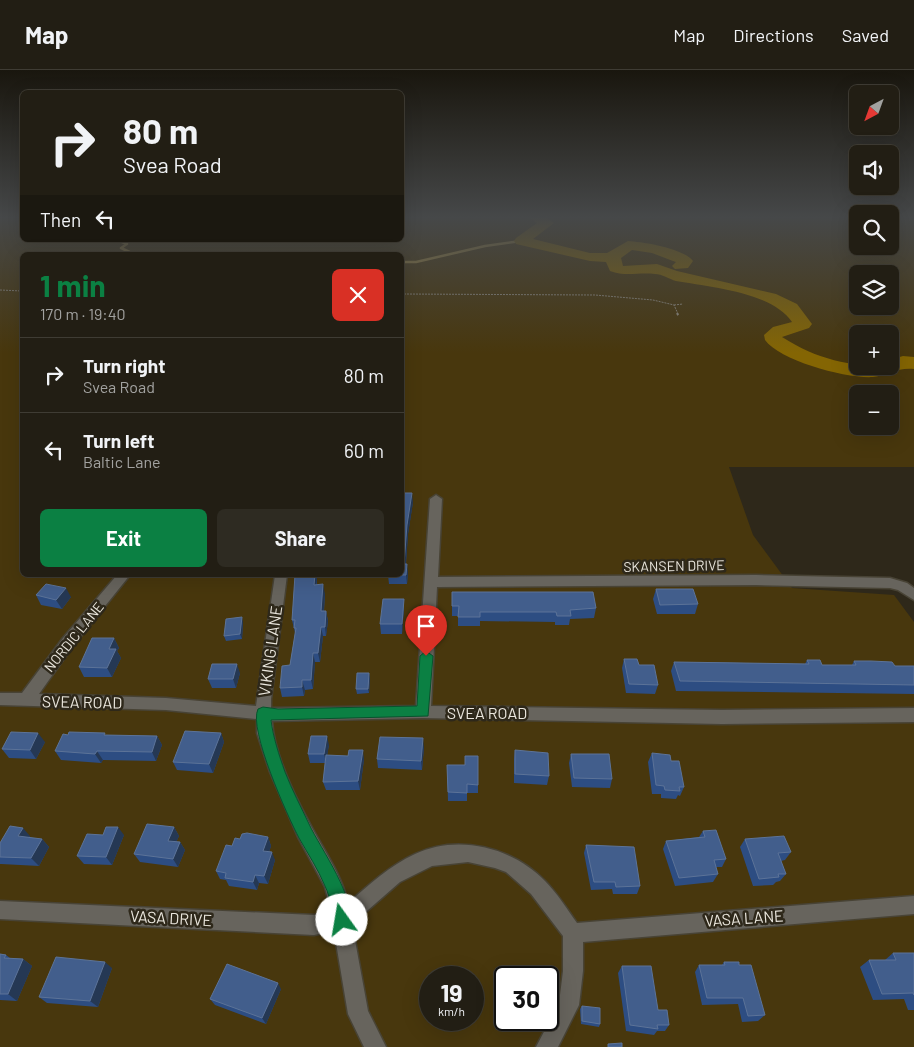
<!DOCTYPE html>
<meta charset="utf-8">
<style>
body{margin:0;font-family:Barlow,sans-serif;background:#2e2b22;color:#f1f3f6;height:100vh;display:flex;flex-direction:column;font-size:19px;white-space:nowrap}
*{box-sizing:border-box;margin:0}
p{font-size:16px;color:#a2a2a0}
.icon{flex:none;width:28px;height:28px;fill:none;stroke:currentColor;stroke-width:2;stroke-linecap:round;stroke-linejoin:round}
.map{position:relative;flex:1;overflow:hidden}
.sheet{position:absolute;left:20px;top:182px;width:384px;height:325px;display:flex;flex-direction:column;background:#221e14;border-radius:8px;box-shadow:0 5px 20px #0002,0 0 0 1px #3f3c34}
.sheet>*{flex:none}
.guide{position:absolute;left:20px;top:20px;width:384px;height:152px;border-radius:8px;box-shadow:0 5px 20px #0002,0 0 0 1px #3f3c34;background:#221e14;color:#f1f3f6;overflow:hidden}
.needle{width:32px;rotate:221deg}
.tools{position:absolute;left:849px;top:15px;display:grid;gap:10px}
.tools a{display:grid;place-items:center;width:50px;height:50px;border-radius:8px;background:#221e14;box-shadow:0 5px 20px #0002,0 0 0 1px #3f3c34;font-size:25px}
.speed{position:absolute;left:419px;top:896px;display:flex;gap:10px;font-size:25px;font-weight:700;text-align:center}
.speed>*{display:grid;place-content:center;width:65px;height:65px;border-radius:50%;background:#221e14;box-shadow:0 5px 20px #0002,0 0 0 1px #3f3c34;line-height:1}
.speed small{font-size:12px;font-weight:400}
.speed .limit{border:2px solid #111;border-radius:8px;background:#fff;color:#111}
.pin{position:absolute;display:grid;place-items:center;width:42px;height:42px;color:#fff;margin:-51px -21px;border-radius:50% 50% 50% 0;rotate:-45deg;box-shadow:0 0 5px #0007}
.pin .icon{rotate:45deg}
.me{position:absolute;width:55px;margin:-28px;rotate:347deg;stroke-linejoin:round;filter:drop-shadow(0 0 4px #0008)}
.turn{display:flex;align-items:center;gap:18px;height:105px;padding:0 20px;font-size:22px}
.turn .icon{width:65px;height:65px;stroke-width:2.5}
.turn b{display:block;font-size:35px;line-height:42px}
.then{display:flex;align-items:center;height:48px;padding:0 20px;background:#0003;gap:10px;font-size:19px}
.round{display:grid;place-items:center;flex:none;width:52px;height:52px;border-radius:8px;background:#2e2b22}
.head{display:flex;align-items:center;justify-content:space-between;height:85px;padding:0 20px}
h1{font-size:30px;font-weight:700;line-height:38px;color:#0b8043}
.action{display:flex;gap:10px;margin-top:auto;padding:10px 20px}
.action a{flex:1;height:58px;border-radius:8px;background:#0b8043;color:#fff;font-size:20px;font-weight:700;line-height:58px;text-align:center}
.action a+a{background:#2e2b22;color:#f1f3f6}
ul{padding:0;list-style:none}
li{display:flex;align-items:center;gap:15px;height:75px;padding:0 20px;border-top:1px solid #3f3c34}
li div{flex:1}
li b{display:block;font-size:19px}
li em{font-style:normal}
header{display:flex;align-items:center;gap:30px;box-sizing:border-box;height:70px;padding:0 25px;background:#221e14;border-bottom:1px solid #3f3c34}
header strong{font-size:24px}
nav{display:flex;gap:28px;margin-inline-start:auto;font-size:18px}
.map>svg:first-child{display:block}
.green{fill:#48370d;fill-rule:evenodd}
.lines{fill:none;stroke-linecap:round;stroke-linejoin:round}
.stream{stroke:#a38c44;stroke-width:2.5}
.river{fill:#846503;fill-rule:evenodd}
.minor-casing{stroke:#484335;stroke-width:3}
.path-far1{stroke:#8e897e;stroke-width:1;stroke-dasharray:2 1;stroke-linecap:butt}
.path{stroke:#8e897e;stroke-width:2;stroke-dasharray:2.5 2;stroke-linecap:butt}
.minor{fill:#67645d;fill-rule:evenodd}
.wall{fill:#2d4d82}
.shaded-wall{fill:#253854}
.building{fill:#425e8c;stroke:#5c7398}
.route{fill:#0b8043;stroke:#07532c}
.labels{text-anchor:middle;stroke-width:5;stroke-linejoin:round;paint-order:stroke}
.street-label{font-size:14px;fill:#eae6dd;stroke:#2e281a}
.near-street-label{font-size:16px;fill:#eae6dd;stroke:#2e281a}
</style>
<header>
<strong>Map</strong>
<nav><a>Map</a><a>Directions</a><a>Saved</a></nav>
</header>
<div class="map">
<svg width="914" height="977" viewBox="0 0 914 977">
<rect width="100%" height="100%" fill="#2e281a"/>
<path class="green" d="M0 147H22V170H401V147H857L858 176H890V147H914V397H729L753 465 792 518 894 525 914 552V977H0ZM22 185H401V505H22ZM858 204H890V236H858ZM858 264H890V296H858ZM858 324H890V356H858ZM430 908H472V950H430ZM505 908H548V950H505Z"/>
<g class="lines">
<g class="stream">
<path d="M117 170 127 174 121 178 136 185"/>
<path d="M401 192H416L485 176 521 171"/>
</g>
<path class="river" d="M529 147H545L554 153 533 169 590 183H607L628 171C643 172 683 178 693 191L688 198 675 199 672 196 676 192 673 191 652 183 632 180 621 188 623 196 657 194 677 201 776 224 797 234 812 254 809 258 782 267C818 290 849 296 890 296V290L903 286 914 287V299C899 297 887 305 873 307 848 309 780 291 765 270L764 265 773 257 792 252C772 222 710 217 676 211 669 209 662 204 655 204 638 202 626 207 610 201L606 192 590 191 516 174 514 171 516 168 537 153Z"/>
<defs>
<path id="minor" d="M436 425 442 429 438 507 756 505 890 508 907 513 914 518V530L898 520 890 518 756 515 437 517 431 636 722 640 914 638V652L722 654 423 648 272 651C274 684 295 727 311 756 325 782 341 804 348 833 369 815 389 796 415 784 458 764 512 777 545 811 557 823 567 839 577 853L914 826V844L583 872V901L579 935 558 977H536L559 933 563 901V866L531 824 506 802 495 798 468 792 432 796 400 812 352 854 368 941 386 977H364L348 944 334 861 314 865 0 849V831L314 845 331 842 325 817 298 767 270 702 257 663V649L166 640 0 635V623H22L63 568 117 505H130L73 576 39 624 166 628 256 636 275 505H287L271 629V638L416 636 430 429Z"/>
</defs>
<use href="#minor" class="minor-casing"/>
<g class="path-far1">
<path d="M0 220 22 221"/>
<path d="M401 224 595 225 653 230 674 235 678 244"/>
<path d="M674 235 683 234"/>
</g>
<path class="path" d="M677 243 679 247"/>
<use href="#minor" class="minor"/>
</g>
<g class="wall">
<path d="M413 432 408 464 406 494 408 503 407 514H389L388 505Z"/>
<path d="M295 505H317V515L325 524 324 541H326L328 551 326 566H323L320 592H315L313 619 305 620 304 626 282 627 280 618 290 595 295 563 292 550Z"/>
<path d="M656 519 698 534 695 544H657L653 529Z"/>
<path d="M452 522 596 538 594 548 570 549 569 555H555V552L480 551V556H458V546H452Z"/>
<path d="M36 525 71 527 62 539 41 535Z"/>
<path d="M404 529V538L402 564H381L380 554Z"/>
<path d="M243 552 242 569 226 571 224 566Z"/>
<path d="M114 568 119 578 117 581 121 588 112 607H84L79 597Z"/>
<path d="M624 589 639 595 658 615 655 624 626 623 622 598Z"/>
<path d="M807 590 822 595H852L854 591 895 596H914V624L676 621 671 601 674 592 805 594Z"/>
<path d="M240 603 236 618H212L208 609Z"/>
<path d="M370 607 369 623 357 624 356 619Z"/>
<path d="M221 663 224 672 213 703 177 700 173 692Z"/>
<path d="M107 665 157 666 162 675 156 691 103 690 101 693 61 690 55 681Z"/>
<path d="M45 672 36 689 9 688 2 679Z"/>
<path d="M329 675 327 685 348 686 364 689 360 720H326L323 712 325 693H310L308 684Z"/>
<path d="M424 677 422 700 378 698 377 689Z"/>
<path d="M515 680 549 706 547 715 514 713V689Z"/>
<path d="M652 683 671 691 684 717 680 726 678 725 676 729 661 728V724H652L648 692Z"/>
<path d="M571 684 612 709 610 718 572 717 569 693Z"/>
<path d="M447 695 478 715V723H467V731H448Z"/>
<path d="M174 757 179 766 176 772H180L185 780 178 797 140 792 134 784Z"/>
<path d="M703 761 726 789 722 797H716L718 804 713 812 675 816 663 779 666 771 699 767Z"/>
<path d="M124 765 112 795 84 794 77 786Z"/>
<path d="M30 766V768L42 769 49 777 39 796 1 794H0V773Z"/>
<path d="M268 767 271 776 269 782 275 790 268 814 259 813 257 820 229 816 226 810 220 809 216 801 232 776 240 769Z"/>
<path d="M745 769 791 782 785 790 781 791 786 804 780 811 776 812 773 815 753 816 740 777Z"/>
<path d="M586 775 640 816 637 824H613L612 819 591 820 584 783Z"/>
<path d="M893 883H914V940H908L904 929 873 930 860 897 869 890H885Z"/>
<path d="M0 884 6 885 10 888 23 889 32 896 17 931 0 930Z"/>
<path d="M724 892 739 895 765 945 758 951 742 952 738 934 702 935 695 902 699 895H722Z"/>
<path d="M622 896 658 940 669 955 665 961H657L654 965 626 961 618 903Z"/>
<path d="M112 898 98 937 47 933 39 927Z"/>
<path d="M281 919 266 954 215 935 210 929Z"/>
<path d="M582 936 600 954 599 957 581 954 580 939Z"/>
</g>
<g class="shaded-wall">
<path d="M412 423 413 432 408 464 405 503 404 494 407 455Z"/>
<path d="M407 494 408 503 407 514 406 505Z"/>
<path d="M315 505H317L316 524 314 515Z"/>
<path d="M323 514 325 524 323 551 321 541Z"/>
<path d="M66 518 71 527 62 539 56 530Z"/>
<path d="M404 529V538L402 564V554Z"/>
<path d="M326 541 328 551 326 566 325 557Z"/>
<path d="M242 547 243 552 242 569 240 564Z"/>
<path d="M321 557 323 566 320 592 318 583Z"/>
<path d="M114 568 119 578 117 581 121 588 112 607 107 598 109 579Z"/>
<path d="M313 583 315 592 313 619 311 610Z"/>
<path d="M237 594 240 603 236 618 233 609Z"/>
<path d="M369 603 370 607 369 623 368 619Z"/>
<path d="M302 610 305 620 304 626 302 617Z"/>
<path d="M38 663 45 672 36 689 30 680Z"/>
<path d="M221 663 224 672 213 703 209 694Z"/>
<path d="M157 666 162 675 156 691 152 682Z"/>
<path d="M327 666 329 675 326 693 324 684Z"/>
<path d="M423 668 424 677 422 700 421 691Z"/>
<path d="M363 680 364 689 360 720 358 711Z"/>
<path d="M97 681 103 690 101 693 95 684Z"/>
<path d="M118 757 124 765 112 795 106 787Z"/>
<path d="M174 757 179 766 173 779 168 771Z"/>
<path d="M23 758 30 766 26 775 18 766Z"/>
<path d="M268 767 271 776 267 789 263 781Z"/>
<path d="M42 769 49 777 39 796 31 788Z"/>
<path d="M180 772 185 780 178 797 173 789Z"/>
<path d="M272 782 275 790 268 814 264 806Z"/>
<path d="M255 805 259 813 257 820 253 812Z"/>
<path d="M23 889 32 896 17 931 8 924Z"/>
<path d="M105 892 112 898 98 937 90 931Z"/>
<path d="M278 913 281 919 266 954 262 948Z"/>
</g>
<g class="building">
<path d="M401 423H412L407 455 404 494H407L406 505H388H401Z"/>
<path d="M295 505H315L314 515 323 514 321 541H326L325 557H321L318 583H313L311 610H302V617L280 618 282 596 290 595 296 558H294L295 550H292Z"/>
<path d="M46 514 66 518 56 530 36 525Z"/>
<path d="M656 519H693L698 534 660 535Z"/>
<path d="M452 522H593L596 538 570 540 571 546H557L556 542H480V547H458L459 536H452Z"/>
<path d="M383 529H404L402 554H380Z"/>
<path d="M242 547 240 564 224 566 226 549Z"/>
<path d="M92 568H114L109 579H116L107 598 79 597Z"/>
<path d="M624 589H637L639 595H654L658 615 629 614Z"/>
<path d="M807 590H820L822 595H856L854 591H871L892 592 895 596H914V615L680 611 674 592 809 594Z"/>
<path d="M212 594H237L233 609H208Z"/>
<path d="M357 603H369L368 619H356Z"/>
<path d="M185 661 221 663 209 694 173 692Z"/>
<path d="M11 662 38 663 30 680 2 679Z"/>
<path d="M69 662 105 663 104 665 157 666 152 682 97 681 95 684 55 681 63 664 68 665Z"/>
<path d="M311 666H327L324 684H308Z"/>
<path d="M380 667 423 668 421 691 377 689Z"/>
<path d="M349 680H363L358 711 323 712 326 685 348 686Z"/>
<path d="M515 680 548 683 549 706 515 704Z"/>
<path d="M652 683 670 685 671 691H679L684 717H679L680 721 665 720 664 716 656 715Z"/>
<path d="M571 684H609L612 709 574 708Z"/>
<path d="M465 686H478V715L467 714V723L448 722 447 695H465Z"/>
<path d="M147 754 174 757 168 771 180 772 173 789 134 784Z"/>
<path d="M10 756 23 758 18 766 42 769 31 788 0 787V773Z"/>
<path d="M106 757H118L106 787 77 786 87 764 103 765Z"/>
<path d="M716 760 726 789 714 790 718 804 679 808 666 771 705 767 703 761Z"/>
<path d="M247 763 268 767 263 781 272 782 264 806 255 805 253 812 225 808 226 803 216 801 226 775 232 776 235 768 240 769 242 764Z"/>
<path d="M784 766 791 782 778 783 786 804H778L779 807 759 809 745 769Z"/>
<path d="M586 775 634 777 640 816 616 817 615 812H594Z"/>
<path d="M893 883H914V925L913 923 882 924 869 890H896Z"/>
<path d="M0 884 6 885 4 888 23 889 8 924H0Z"/>
<path d="M56 887 105 892 90 931 39 927Z"/>
<path d="M724 892H739V895H751L765 945 748 946 743 928H707L699 895H725Z"/>
<path d="M227 894 278 913 262 948 210 929Z"/>
<path d="M622 896H651L658 940H667L669 955H657L658 959 630 955Z"/>
<path d="M582 936 600 938V954L582 951Z"/>
<path d="M622 973V977H608V974Z"/>
</g>
<linearGradient id="sky" x2="0" y2="1"><stop stop-color="#19160e"/><stop offset="0.52" stop-color="#464849"/><stop offset="1" stop-color="#464849" stop-opacity="0"/></linearGradient>
<rect width="914" height="283" fill="url(#sky)"/>
<path class="route" d="M426 581 433 586 428 646 271 650C273 667 279 685 285 702 292 720 301 737 309 754 320 778 359 831 348 856L342 859 336 856C331 843 331 828 325 816 318 799 308 784 299 768 288 747 248 659 258 639L263 637 278 639 417 636 420 586Z"/>
<g class="labels">
<g class="street-label">
<text transform="translate(674 496) rotate(-1)" y="5">SKANSEN DRIVE</text>
<text transform="translate(74 567) rotate(-51)" y="5">NORDIC LANE</text>
</g>
<g class="near-street-label">
<text transform="translate(270 581) rotate(-82)" y="6">VIKING LANE</text>
<text transform="translate(82 632) rotate(1)" y="6">SVEA ROAD</text>
<text x="487" y="649">SVEA ROAD</text>
<text transform="translate(171 848) rotate(3)" y="6">VASA DRIVE</text>
<text transform="translate(744 848) rotate(-4)" y="6">VASA LANE</text>
</g>
</g>
</svg>
<div class="tools">
<a><svg class="needle" viewBox="-14 -14 28 28"><path d="M0-13l5 13h-10z" fill="#e53935"/><path d="M0 13l5-13h-10z" fill="#a2a2a0"/></svg></a>
<a><svg class="icon" aria-label="sound" viewBox="0 0 24 24"><path d="M4 9h4l5-4v14l-5-4H4zM17 9q2 3 0 6"/></svg></a>
<a><svg class="icon" aria-label="search" viewBox="0 0 24 24"><circle cx="10" cy="10" r="6"/><path d="M15 15l6 6"/></svg></a>
<a><svg class="icon" aria-label="layers" viewBox="0 0 24 24"><path d="M12 4l9 5-9 5-9-5zM3 14l9 5 9-5"/></svg></a>
<a>+</a>
<a>−</a>
</div>
<div class="speed"><div>19<small>km/h</small></div><div class="limit">30</div></div>
<div class="pin" style="left:426px;top:586px;background:#d93025"><svg class="icon" aria-label="arrive" viewBox="0 0 24 24"><path d="M6 21V4h12l-3 4 3 4H6"/></svg></div>
<svg class="me" style="left:342px;top:850px" viewBox="-20 -20 40 40"><circle r="19" fill="#fff"/><path d="M0-13L10 11 0 6-10 11z" fill="#0b8043"/></svg>
<div class="guide">
<div class="turn"><svg class="icon" aria-label="right" viewBox="0 0 24 24"><path d="M7 20v-9h11M14 6l5 5-5 5"/></svg><div><b>80 m</b>Svea Road</div></div>
<div class="then">Then<svg class="icon" aria-label="left" viewBox="0 0 24 24"><path d="M17 20v-9H6M10 6l-5 5 5 5"/></svg></div>
</div>
<section class="sheet">
<div class="head"><div><h1>1 min</h1><p>170 m · 19:40</p></div><a class="round" style="background:#d93025;color:#fff"><svg class="icon" aria-label="close" viewBox="0 0 24 24"><path d="M6 6l12 12M18 6L6 18"/></svg></a></div>
<ul>
<li><svg class="icon" aria-label="right" viewBox="0 0 24 24"><path d="M7 20v-9h11M14 6l5 5-5 5"/></svg><div><b>Turn right</b><p>Svea Road</p></div><em>80 m</em></li>
<li><svg class="icon" aria-label="left" viewBox="0 0 24 24"><path d="M17 20v-9H6M10 6l-5 5 5 5"/></svg><div><b>Turn left</b><p>Baltic Lane</p></div><em>60 m</em></li>
</ul>
<div class="action"><a>Exit</a><a>Share</a></div>
</section>
</div>
